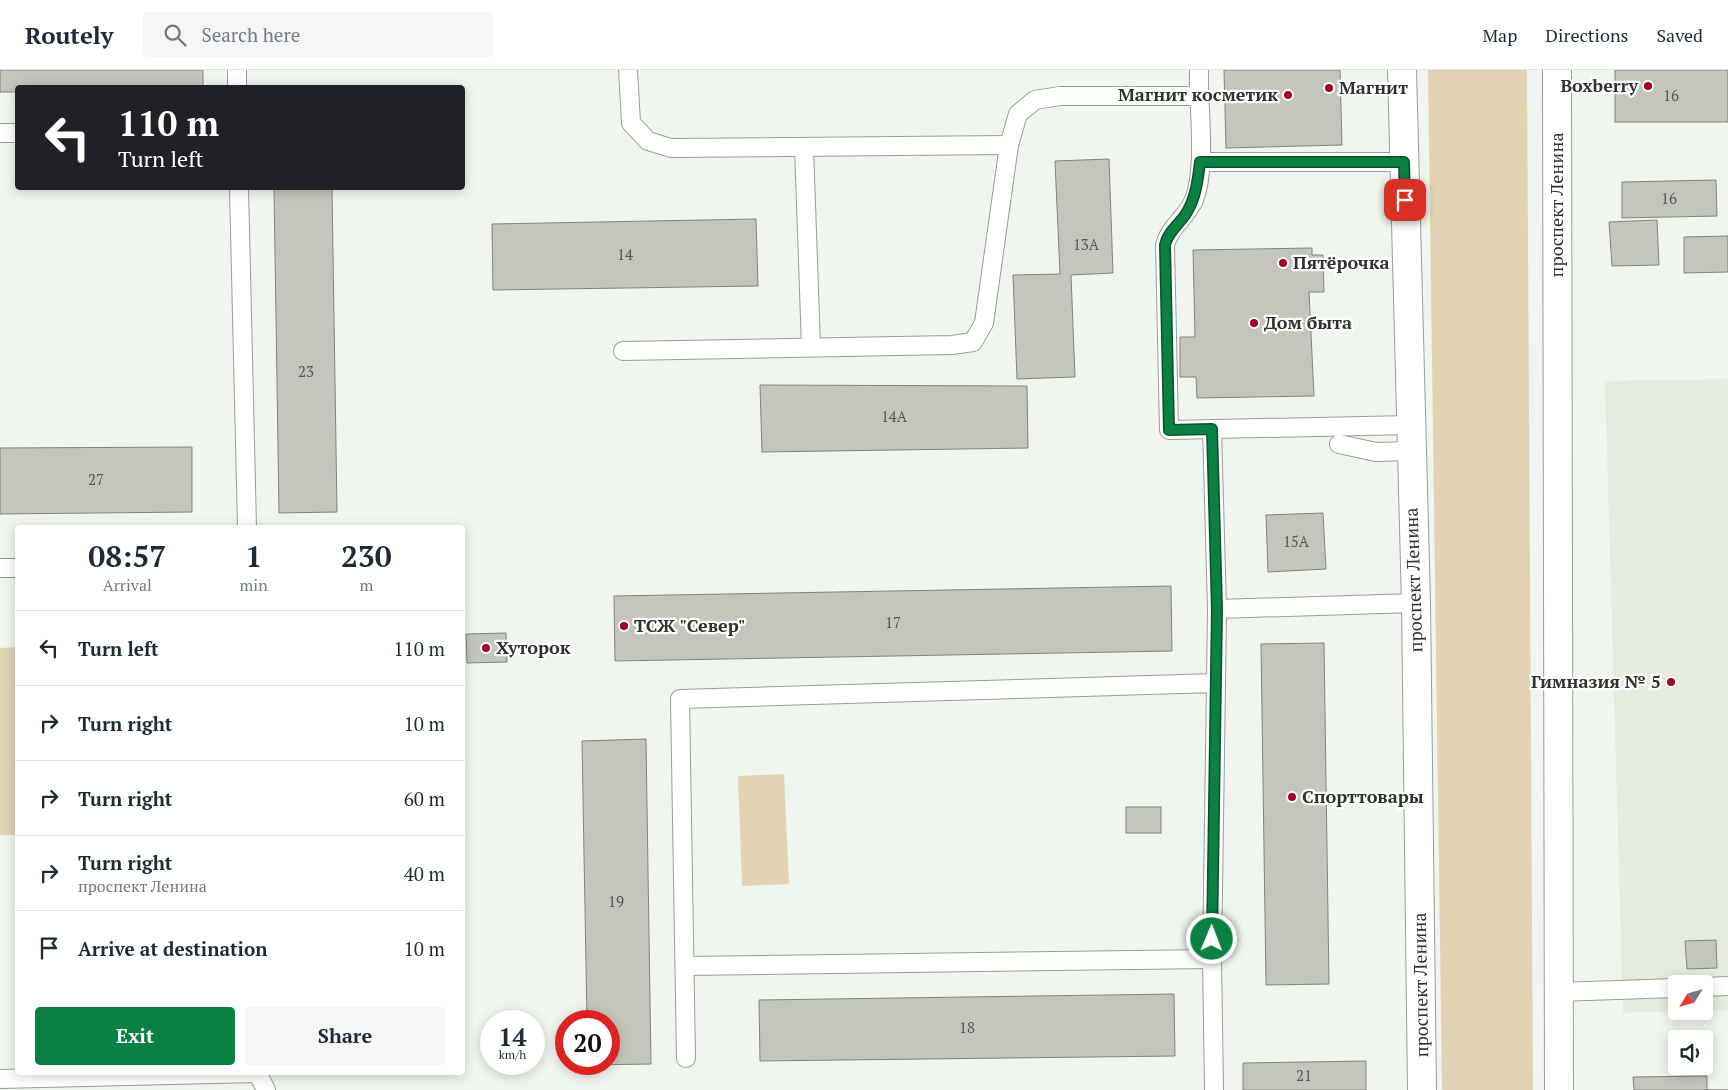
<!DOCTYPE html>
<meta charset="utf-8">
<style>
body{margin:0;font-family:"PT Serif",serif;background:#f6f6f7;color:#1f2937;height:100vh;display:flex;flex-direction:column;font-size:19px;white-space:nowrap}
*{box-sizing:border-box;margin:0}
p{font-size:16px;color:#747a83}
.icon{flex:none;width:28px;height:28px;fill:none;stroke:currentColor;stroke-width:2;stroke-linecap:round;stroke-linejoin:round}
.map{position:relative;flex:1;overflow:hidden}
.sheet{position:absolute;left:15px;top:455px;width:450px;height:550px;display:flex;flex-direction:column;background:#fff;border-radius:5px;box-shadow:0 2px 12px #0003}
.sheet>*{flex:none}
.banner{position:absolute;left:15px;top:15px;width:450px;height:105px;border-radius:5px;box-shadow:0 2px 12px #0003;background:#202124;color:#fff;overflow:hidden}
.needle{width:32px;rotate:233deg}
.controls{position:absolute;left:1668px;top:905px;display:grid;gap:10px}
.controls a{display:grid;place-items:center;width:45px;height:45px;border-radius:5px;background:#fff;box-shadow:0 2px 12px #0003;font-size:25px}
.speed{position:absolute;left:480px;top:940px;display:flex;gap:10px;font-size:25px;font-weight:700;text-align:center}
.speed>*{display:grid;place-content:center;width:65px;height:65px;border-radius:50%;background:#fff;box-shadow:0 2px 12px #0003;line-height:1}
.speed small{font-size:12px;font-weight:400}
.speed .limit{border:8px solid #d22;background:#fff;color:#111}
.pin{position:absolute;display:grid;place-items:center;width:42px;height:42px;color:#fff;margin:-21px;border-radius:10px;box-shadow:0 2px 8px #0006}
.me{position:absolute;width:55px;margin:-28px;rotate:1deg;stroke-linejoin:round;filter:drop-shadow(0 0 4px #0008)}
.turn{display:flex;align-items:center;gap:18px;height:105px;padding:0 20px;font-size:22px}
.turn .icon{width:65px;height:65px;stroke-width:2.5}
.turn b{display:block;font-size:35px;line-height:42px}
.eta{display:flex;justify-content:space-evenly;align-items:center;height:85px;text-align:center}
.eta b{font-size:30px;font-weight:800;line-height:35px}
.button{display:flex;gap:10px;margin-top:auto;padding:10px 20px}
.button a{flex:1;height:58px;border-radius:5px;background:#0b8043;color:#fff;font-size:20px;font-weight:800;line-height:58px;text-align:center}
.button a+a{background:#f6f6f7;color:#1f2937}
ul{padding:0;list-style:none}
li{display:flex;align-items:center;gap:15px;height:75px;padding:0 20px;border-top:1px solid #e0e1e3}
li div{flex:1}
li b{display:block;font-size:19px}
li em{font-style:normal}
header{display:flex;align-items:center;gap:30px;box-sizing:border-box;height:70px;padding:0 25px;background:#fff;border-bottom:1px solid #e0e1e3}
header strong{font-size:24px}
nav{display:flex;gap:28px;margin-inline-start:auto;font-size:18px}
.search{width:350px;height:45px;background:#f6f6f7;display:flex;align-items:center;gap:12px;box-sizing:border-box;padding:0 18px;border-radius:5px;color:#747a83;font-size:19px}
.map>svg:first-child{display:block}
.built{fill:#e5ecdf}
.green{fill:#e2d3b4}
.building{fill:#c5c5be;stroke:#83837d}
.lines{fill:none;stroke-linecap:round;stroke-linejoin:round}
.service-casing{stroke:#9a9d97;stroke-width:20}
.tertiary-casing{stroke:#9a9d97;stroke-width:30}
.service{stroke:#fff;stroke-width:18}
.tertiary{stroke:#fff;stroke-width:28}
.route-casing{stroke:#07532c;stroke-width:12}
.route{stroke:#0b8043;stroke-width:9}
.poi-dot{fill:#a20228;stroke:#fff;stroke-width:2}
.labels{text-anchor:middle;stroke-width:4.5;stroke-linejoin:round;paint-order:stroke}
.number-label{font-size:15px;fill:#555753}
.poi-label{font-size:18px;font-weight:bold;fill:#30322f;stroke:#fff;text-anchor:start}
.street-label{font-size:18px;fill:#30322f;stroke:#fff}
</style>
<header>
<strong>Routely</strong>
<div class="search"><svg class="icon" aria-label="search" viewBox="0 0 24 24"><circle cx="10" cy="10" r="6"/><path d="M15 15l6 6"/></svg>Search here</div>
<nav><a>Map</a><a>Directions</a><a>Saved</a></nav>
</header>
<div class="map">
<svg width="1728" height="1020" viewBox="0 0 1728 1020">
<rect width="100%" height="100%" fill="#f1f5ef"/>
<path class="built" d="M1728 309V940L1704 941V914H1676V941H1682L1623 943 1605 311Z"/>
<g class="green">
<path d="M1428 0H1527L1533 1020H1442Z"/>
<path d="M17 577V765H0V578Z"/>
<path d="M784 704 789 814 742 816 738 706Z"/>
</g>
<g class="building">
<path d="M0 0H203V18H18V22H0Z"/>
<path d="M1224 0H1340L1342 75 1226 78Z"/>
<rect x="1615" y="0" width="113" height="52"/>
<path d="M1109 89 1113 203 1071 205 1075 307 1017 309 1013 205 1060 204 1055 91Z"/>
<path d="M1716 110 1717 146 1622 148V112Z"/>
<path d="M274 118H332L337 442 279 443Z"/>
<path d="M756 149 758 216 493 220 492 154Z"/>
<path d="M1657 150 1659 195 1612 196 1609 152Z"/>
<path d="M1728 166V202L1684 203V167Z"/>
<path d="M1312 178V185H1323L1324 222H1309L1314 326 1197 328 1196 307H1180V267H1195L1193 180Z"/>
<path d="M760 315 1027 316 1028 378 762 382Z"/>
<path d="M192 377V442L0 444V378Z"/>
<path d="M1323 443 1326 499 1268 502 1266 445Z"/>
<path d="M1171 516 1172 581 615 591 614 526Z"/>
<path d="M506 563 507 592 467 593 466 564Z"/>
<path d="M1324 573 1329 914 1266 915 1261 574Z"/>
<path d="M646 669 651 994 587 995 609 994V951H587L582 671Z"/>
<rect x="1126" y="737" width="35" height="26"/>
<path d="M1716 870 1717 898 1687 899 1685 871Z"/>
<path d="M1174 924 1175 986 760 991 759 930Z"/>
<path d="M1366 991V1020H1243V993Z"/>
<path d="M1707 1006V1020H1728H1634L1633 1007Z"/>
</g>
<g class="lines">
<defs>
<g id="service">
<path d="M237 0V18"/>
<path d="M628 0 631 53 648 71 671 78 1009 75"/>
<path d="M1199 0C1198 38 1207 96 1194 130 1187 147 1169 157 1165 175L1169 360 1410 355"/>
<path d="M0 63H18"/>
<path d="M804 77 811 277"/>
<path d="M1201 92H1404"/>
<path d="M239 118 247 458"/>
<path d="M623 281 952 275 973 272 984 253 1009 75 1018 44 1035 30 1060 26H1198"/>
<path d="M1212 359 1217 539"/>
<path d="M1339 374 1376 382 1410 381"/>
<path d="M0 498H18"/>
<path d="M1216 613 1217 539 1416 533"/>
<path d="M685 896 1212 889"/>
<path d="M1704 917 1728 916"/>
<path d="M1558 922 1676 918"/>
<path d="M686 988 680 629 1216 613 1212 889 1214 1020"/>
<path d="M257 1002 266 1020"/>
<path d="M0 1009 257 1003"/>
</g>
<g id="tertiary">
<path d="M1402 0 1416 533 1422 1020"/>
<path d="M1557 0 1559 1020"/>
</g>
</defs>
<use href="#service" class="service-casing"/>
<use href="#tertiary" class="tertiary-casing"/>
<use href="#service" class="service"/>
<use href="#tertiary" class="tertiary"/>
</g>
<g class="lines">
<defs>
<path id="route" d="M1212 869 1217 539 1212 359 1169 360 1165 175C1168 161 1180 154 1187 142 1196 127 1198 109 1200 92H1404L1405 130"/>
</defs>
<use href="#route" class="route-casing"/>
<use href="#route" class="route"/>
</g>
<g class="poi-dot">
<circle cx="1648" cy="16" r="5"/>
<circle cx="1329" cy="18" r="5"/>
<circle cx="1288" cy="25" r="5"/>
<circle cx="1283" cy="193" r="5"/>
<circle cx="1254" cy="253" r="5"/>
<circle cx="624" cy="556" r="5"/>
<circle cx="486" cy="578" r="5"/>
<circle cx="1671" cy="612" r="5"/>
<circle cx="1292" cy="727" r="5"/>
</g>
<g class="labels">
<g class="number-label">
<text x="1671" y="31">16</text>
<text x="1669" y="134">16</text>
<text x="1086" y="180">13А</text>
<text x="625" y="190">14</text>
<text x="306" y="307">23</text>
<text x="894" y="352">14А</text>
<text x="96" y="415">27</text>
<text x="1296" y="477">15А</text>
<text x="893" y="558">17</text>
<text x="616" y="837">19</text>
<text x="967" y="963">18</text>
<text x="1304" y="1011">21</text>
</g>
<g class="poi-label">
<text x="1638" y="22" text-anchor="end">Boxberry</text>
<text x="1339" y="24">Магнит</text>
<text x="1278" y="31" text-anchor="end">Магнит косметик</text>
<text x="1293" y="199">Пятёрочка</text>
<text x="1264" y="259">Дом быта</text>
<text x="634" y="562">ТСЖ "Север"</text>
<text x="496" y="584">Хуторок</text>
<text x="1661" y="618" text-anchor="end">Гимназия № 5</text>
<text x="1302" y="733">Спорттовары</text>
</g>
<g class="street-label">
<text transform="translate(1557 135) rotate(-90)" y="6">проспект Ленина</text>
<text transform="translate(1414 510) rotate(-92)" y="6">проспект Ленина</text>
<text transform="translate(1421 915) rotate(-91)" y="6">проспект Ленина</text>
</g>
</g>
</svg>
<div class="controls">
<a><svg class="needle" viewBox="-14 -14 28 28"><path d="M0-13l5 13h-10z" fill="#e53935"/><path d="M0 13l5-13h-10z" fill="#747a83"/></svg></a>
<a><svg class="icon" aria-label="sound" viewBox="0 0 24 24"><path d="M4 9h4l5-4v14l-5-4H4zM17 9q2 3 0 6"/></svg></a>
</div>
<div class="speed"><div>14<small>km/h</small></div><div class="limit">20</div></div>
<div class="pin" style="left:1405px;top:130px;background:#d93025"><svg class="icon" aria-label="arrive" viewBox="0 0 24 24"><path d="M6 21V4h12l-3 4 3 4H6"/></svg></div>
<svg class="me" style="left:1212px;top:869px" viewBox="-20 -20 40 40"><circle r="17" fill="#0b8043" stroke="#fff" stroke-width="3"/><path d="M0-11L8 9 0 5-8 9z" fill="#fff"/></svg>
<div class="banner">
<div class="turn"><svg class="icon" aria-label="left" viewBox="0 0 24 24"><path d="M17 20v-9H6M10 6l-5 5 5 5"/></svg><div><b>110 m</b>Turn left</div></div>
</div>
<section class="sheet">
<div class="eta">
<div><b>08:57</b><p>Arrival</p></div>
<div><b>1</b><p>min</p></div>
<div><b>230</b><p>m</p></div>
</div>
<ul>
<li><svg class="icon" aria-label="left" viewBox="0 0 24 24"><path d="M17 20v-9H6M10 6l-5 5 5 5"/></svg><div><b>Turn left</b></div><em>110 m</em></li>
<li><svg class="icon" aria-label="right" viewBox="0 0 24 24"><path d="M7 20v-9h11M14 6l5 5-5 5"/></svg><div><b>Turn right</b></div><em>10 m</em></li>
<li><svg class="icon" aria-label="right" viewBox="0 0 24 24"><path d="M7 20v-9h11M14 6l5 5-5 5"/></svg><div><b>Turn right</b></div><em>60 m</em></li>
<li><svg class="icon" aria-label="right" viewBox="0 0 24 24"><path d="M7 20v-9h11M14 6l5 5-5 5"/></svg><div><b>Turn right</b><p>проспект Ленина</p></div><em>40 m</em></li>
<li><svg class="icon" aria-label="arrive" viewBox="0 0 24 24"><path d="M6 21V4h12l-3 4 3 4H6"/></svg><div><b>Arrive at destination</b></div><em>10 m</em></li>
</ul>
<div class="button"><a>Exit</a><a>Share</a></div>
</section>
</div>
